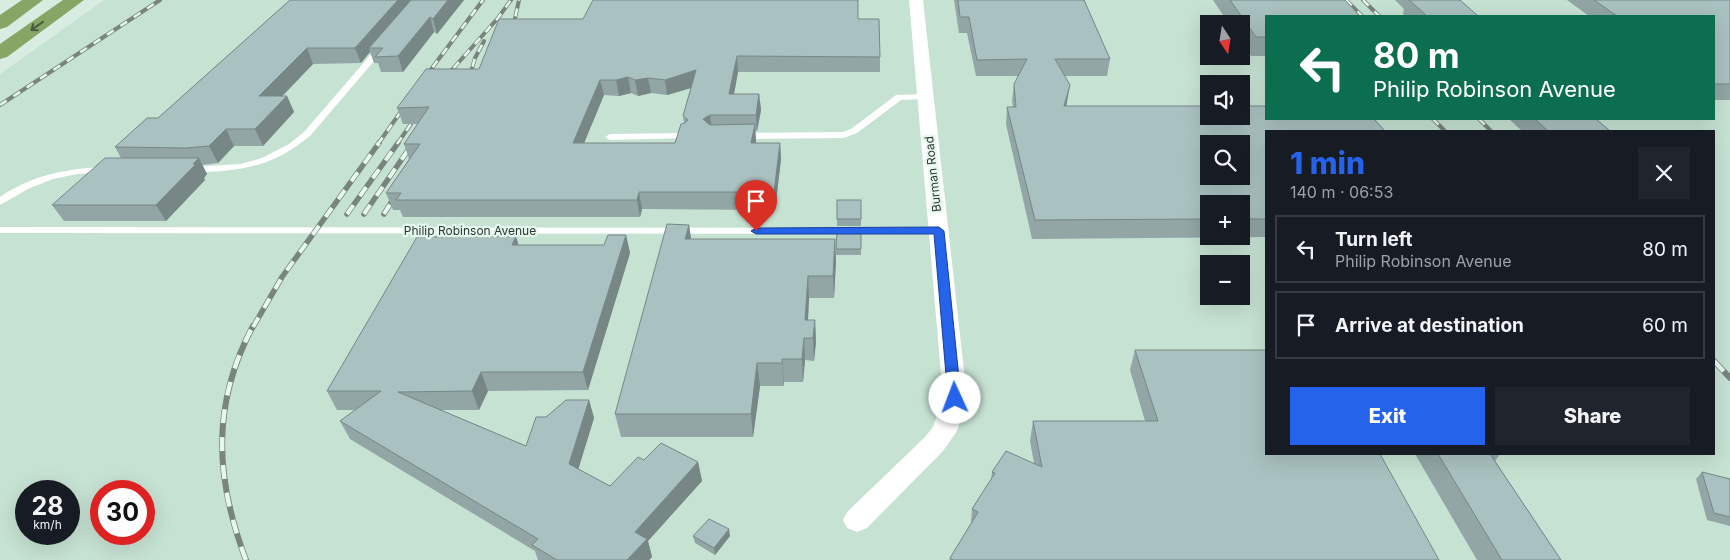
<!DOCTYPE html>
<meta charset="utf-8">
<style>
body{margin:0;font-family:Inter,sans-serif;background:#20242c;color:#f1f3f6;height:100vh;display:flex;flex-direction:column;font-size:19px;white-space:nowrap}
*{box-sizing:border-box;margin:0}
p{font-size:16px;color:#9ea1a6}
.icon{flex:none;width:28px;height:28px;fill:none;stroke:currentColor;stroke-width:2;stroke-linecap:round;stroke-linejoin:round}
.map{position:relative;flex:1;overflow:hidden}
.sheet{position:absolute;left:1265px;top:130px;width:450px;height:325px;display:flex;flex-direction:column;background:#171b24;border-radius:0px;box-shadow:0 5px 20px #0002}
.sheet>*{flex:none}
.hud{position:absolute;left:1265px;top:15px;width:450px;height:105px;border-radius:0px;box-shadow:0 5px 20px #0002;background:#0b6e4f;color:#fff;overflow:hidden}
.needle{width:32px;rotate:168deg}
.fabs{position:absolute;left:1200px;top:15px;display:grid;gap:10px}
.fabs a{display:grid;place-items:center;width:50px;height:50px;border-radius:0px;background:#171b24;box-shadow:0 5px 20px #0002;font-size:25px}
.speed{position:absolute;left:15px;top:480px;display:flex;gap:10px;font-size:25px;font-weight:700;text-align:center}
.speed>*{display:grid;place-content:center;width:65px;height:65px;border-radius:50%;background:#171b24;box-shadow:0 5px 20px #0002;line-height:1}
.speed small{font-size:12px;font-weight:400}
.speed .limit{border:8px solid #d22;background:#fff;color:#111}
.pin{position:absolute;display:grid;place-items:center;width:42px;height:42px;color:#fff;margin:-51px -21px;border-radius:50% 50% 50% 0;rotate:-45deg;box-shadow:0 0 5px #0007}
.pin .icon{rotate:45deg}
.me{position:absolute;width:55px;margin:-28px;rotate:358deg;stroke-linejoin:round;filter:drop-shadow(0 0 4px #0008)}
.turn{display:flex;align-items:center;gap:18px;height:105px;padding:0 25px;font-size:22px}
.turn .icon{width:65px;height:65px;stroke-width:2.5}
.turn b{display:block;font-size:35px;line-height:42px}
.round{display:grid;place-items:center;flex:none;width:52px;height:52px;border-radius:0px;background:#20242c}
.summary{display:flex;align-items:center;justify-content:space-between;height:85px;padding:0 25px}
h1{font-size:30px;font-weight:800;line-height:38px;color:#2563eb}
.action{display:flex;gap:10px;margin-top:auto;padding:10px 25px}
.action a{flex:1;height:58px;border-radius:0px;background:#2563eb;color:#fff;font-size:20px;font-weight:800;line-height:58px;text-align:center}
.action a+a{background:#20242c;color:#f1f3f6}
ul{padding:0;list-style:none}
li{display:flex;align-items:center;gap:15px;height:68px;margin:0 10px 8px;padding:0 15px;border:2px solid #363941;border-radius:0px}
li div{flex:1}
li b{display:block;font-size:19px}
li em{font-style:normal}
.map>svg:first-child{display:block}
.built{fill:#c6e2d3;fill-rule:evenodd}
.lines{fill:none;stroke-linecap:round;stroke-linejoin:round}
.service{fill:#fff;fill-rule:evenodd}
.minor{fill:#fff;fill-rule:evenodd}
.motorway{fill:#85a664;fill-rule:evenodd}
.rail-far2-casing{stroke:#78847d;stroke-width:4}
.rail-far1-casing{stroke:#78847d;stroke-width:5.5}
.rail-casing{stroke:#78847d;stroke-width:6}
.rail-far2{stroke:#e5f9ee;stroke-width:2.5;stroke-dasharray:8;stroke-linecap:butt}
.rail-far1{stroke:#e5f9ee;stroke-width:4;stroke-dasharray:11;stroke-linecap:butt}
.rail{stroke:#e5f9ee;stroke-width:4.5;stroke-dasharray:14;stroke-linecap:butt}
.wall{fill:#91a6a5;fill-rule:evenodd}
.shaded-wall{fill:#768786}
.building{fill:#a9c1c0;stroke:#768786;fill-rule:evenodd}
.oneway{stroke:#4a5842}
.route{fill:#2563eb;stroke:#184099}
.labels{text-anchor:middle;stroke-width:4.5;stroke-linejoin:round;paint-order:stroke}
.street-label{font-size:12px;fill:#303733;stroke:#e5f9ee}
</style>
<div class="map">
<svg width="1730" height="560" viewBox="0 0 1730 560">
<rect width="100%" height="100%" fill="#d8ece1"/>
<path class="built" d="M104 0H1730V560H0V74ZM1266 16H1714V119H1266ZM1209 24H1241V56H1209ZM1209 84H1241V116H1209ZM1266 131H1714V454H1266ZM1209 144H1241V176H1209ZM1209 204H1241V236H1209ZM1209 264H1241V296H1209ZM26 491H69V534H26ZM101 491H144V534H101Z"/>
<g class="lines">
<g class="service">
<path d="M379 45 386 47 310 136C269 169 242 170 192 173L187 170 192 167 240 164 262 158 289 144 304 132Z"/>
<path d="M925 94 929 97 928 99 901 100 857 133 844 138 742 139 737 136 742 133 843 132 851 129 896 95Z"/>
<path d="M683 133 688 136 686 138 610 140 605 137 610 134Z"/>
<path d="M106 167 109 168 111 170 109 172 77 174 53 179 28 189 0 205V197C32 175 68 168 106 167Z"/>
<path d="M0 227 939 228 944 231 939 234 0 233Z"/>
</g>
<path class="minor" d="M909 0H923L967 398 957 431 943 451 867 528 857 532 847 528 843 520 847 512 925 437 933 427 943 398Z"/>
<g class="motorway">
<path d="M22 0H43L7 27 0 29V15Z"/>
<path d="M63 0H84L7 57 0 59V44Z"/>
</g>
<defs>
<g id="rail-far2">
<path d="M1346 0 1362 16"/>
<path d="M1363 0 1379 16"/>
<path d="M512 32 519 0"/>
<path d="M423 80 483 0"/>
<path d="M443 80 498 18 511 0"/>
<path d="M468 82 475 58 484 41"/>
<path d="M0 105 160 0"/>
<path d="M1433 119 1445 131"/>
<path d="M1479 119 1491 131"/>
<path d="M378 144 407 103"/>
<path d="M397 144 411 124"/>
<path d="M412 144 414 141"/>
</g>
<g id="rail-far1">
<path d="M347 214 398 143"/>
<path d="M364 214 413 143"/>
<path d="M384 214 397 193"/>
<path d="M253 327 282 277 379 143"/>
</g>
<g id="rail">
<path d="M1714 361 1730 378"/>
<path d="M246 560C215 478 211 405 253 326"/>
</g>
</defs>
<use href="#rail-far2" class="rail-far2-casing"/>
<use href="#rail-far1" class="rail-far1-casing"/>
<use href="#rail" class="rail-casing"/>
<use href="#rail-far2" class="rail-far2"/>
<use href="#rail-far1" class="rail-far1"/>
<use href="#rail" class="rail"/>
</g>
<g class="wall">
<path d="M290 0H464L437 34 434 32 403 72H381L378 63H374L370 52 361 63 313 64 282 96H287L294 112 263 146H234L218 163 202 165 207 174 204 178 205 180 166 221H64L52 205 121 158 115 147 158 118Z"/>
<path d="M954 0H1084L1110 59 1107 76H1064L1067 102 1066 106 1266 131V237L1032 239 1006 124 1007 107H1013L1012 101 1014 84 1018 76H976L967 33H959ZM1209 204H1241V236H1209Z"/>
<path d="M1213 0H1345L1266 16V56H1251L1241 42V24H1229Z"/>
<path d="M1395 0H1460L1478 16H1405L1403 14 1404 9Z"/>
<path d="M1567 0H1730V100H1714V16H1589Z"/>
<path d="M858 19 880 57V72H738L734 94H759L761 110 757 131H755L756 143H780L781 159 775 210 642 209 640 217H403L400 210H393L386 193 409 159 404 144 418 124H403L397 108 479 69ZM691 88 683 116 684 123 675 143H584L604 95 619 96 631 93 638 96 651 93 667 95Z"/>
<path d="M1509 119H1596L1610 131H1522Z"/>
<path d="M861 200V226H837V219Z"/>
<path d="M689 225 691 239H835L836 261 834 298H809L808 320H815L816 342 814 361 805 360 803 382H784V386H760L753 437H621L615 414Z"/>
<path d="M861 229V255H836V249Z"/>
<path d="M626 235 630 253 588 390 488 391 479 410H441L526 446 546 417 589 400 594 418 578 470 610 486 644 460 698 462 702 481 648 541 652 557 649 560H538L535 551 350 439 340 421 355 410H337L327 391 519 245H604Z"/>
<path d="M1135 350 1439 560H949L950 558 971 524 972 509 991 480 992 472 1034 463 1030 441 1033 421H1145L1130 370Z"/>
<path d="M1415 454H1500L1495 461 1561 560H1477Z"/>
<path d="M1702 472 1730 479V526L1707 520 1696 479Z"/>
<path d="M693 536H730L715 555 695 543Z"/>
</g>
<g class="shaded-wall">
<path d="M398 0H416L369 48 370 52 361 63 355 48Z"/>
<path d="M448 0H464L437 34 433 19Z"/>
<path d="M430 17 434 32 403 72 398 56Z"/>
<path d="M307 48 313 64 267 112 259 96Z"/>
<path d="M737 56 738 72 731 110 729 94Z"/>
<path d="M696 70 698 86 667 95 665 80Z"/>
<path d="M628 77 631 93 619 96 616 80Z"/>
<path d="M648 78 651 93 638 96 635 80Z"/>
<path d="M600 80 604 95 577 160 573 143Z"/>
<path d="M1070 85 1067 102 1062 124 1064 106Z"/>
<path d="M759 94 761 110 757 131 756 115Z"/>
<path d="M287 96 294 112 263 146 255 129Z"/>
<path d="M710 115 712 131 703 119Z"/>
<path d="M755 124 756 141 753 159 751 143Z"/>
<path d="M226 129 234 146 218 163 209 146Z"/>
<path d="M780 143 781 159 775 210 774 192Z"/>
<path d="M199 158 207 174 204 178 205 180 166 221 156 205Z"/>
<path d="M639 192 642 209 640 217 637 200Z"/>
<path d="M689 225 692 246 685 239Z"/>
<path d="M626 235 630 253 588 390 583 372Z"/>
<path d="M516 236 521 254 512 245Z"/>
<path d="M835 239 836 261 834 298 833 276Z"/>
<path d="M808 276 809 298 807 338 805 320Z"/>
<path d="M815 320 816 342 814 361 813 338Z"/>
<path d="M804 338 805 360 803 382 802 359Z"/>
<path d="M782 359 784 382V386L782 363Z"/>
<path d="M757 363 760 386 753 437 751 414Z"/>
<path d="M481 372 488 391 479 410 472 391Z"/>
<path d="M589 400 594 418 574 483 569 464Z"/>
<path d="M698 462 702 481 648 541 652 557 649 560H627L635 532Z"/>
<path d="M729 529 730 536 715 555 714 548Z"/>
</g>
<g class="building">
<path d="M290 0H398L355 48H307L259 96H287L255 129H226L209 146 186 148 115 147 147 118H158Z"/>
<path d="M411 0H448L433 19 430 17 398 56 375 57 383 48H369Z"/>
<path d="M593 0H858V19H879L880 57 737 56 729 94H759L756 115H710L703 119 710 125 755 124 751 143H780L774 192H639L637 200H396L401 193H386L420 144H404L429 107 397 108 426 69H479L499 19H583ZM696 70 683 116 688 120 685 123 681 124 675 143H573L600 80H616L628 77 635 80 648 78 665 80Z"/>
<path d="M958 0H1084L1110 59H1055L1070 85 1064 106H1209V116H1241V106H1266V119H1374L1385 131H1266V219H1241V204H1209V219L1035 220 1007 107H1016L1014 84 1027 59 977 60 969 17H960ZM1209 144H1241V176H1209Z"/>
<path d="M1230 0H1345L1360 16H1266V37H1256Z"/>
<path d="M1409 0H1460L1478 16H1427Z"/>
<path d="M1594 0H1730V84H1714V16H1617Z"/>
<path d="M1535 119H1596L1610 131H1548Z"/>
<path d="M105 158H199L193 164H196L156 205H52Z"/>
<rect x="837" y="200" width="24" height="19"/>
<path d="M667 224 689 225 685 239H835L833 276H808L805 320H815L813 338H804L802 359H782V363H757L751 414H615Z"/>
<path d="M837 229H861V249H836Z"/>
<path d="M608 235H626L583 372H481L472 391 398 392 526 446 536 417H546L566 400H589L569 464 610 486 638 457 644 460 661 443 698 462 635 532 647 539 627 560H557L532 545 538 539 340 421 381 391H327L417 237 516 236 512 245H604Z"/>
<path d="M1135 350H1266V454H1380L1439 560H953L950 558 978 512 972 509 995 473 992 472 1006 451 1042 467 1033 421H1158Z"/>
<path d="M1438 454H1490L1561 560H1502Z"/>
<path d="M1702 472 1730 479V517L1714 513Z"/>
<path d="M709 519 729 529 714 548 693 536Z"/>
</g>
<defs><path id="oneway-shaft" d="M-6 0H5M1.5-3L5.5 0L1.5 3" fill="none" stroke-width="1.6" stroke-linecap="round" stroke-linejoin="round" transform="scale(1.25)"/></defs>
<use class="oneway" href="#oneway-shaft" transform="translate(37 26) rotate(145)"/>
<path class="route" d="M939 227 944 231 961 398 959 402H950L948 398 934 234H756L751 231 756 228Z"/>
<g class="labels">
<g class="street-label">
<text transform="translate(933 174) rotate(-96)" y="4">Burman Road</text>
<text x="470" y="235">Philip Robinson Avenue</text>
</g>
</g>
</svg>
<div class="fabs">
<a><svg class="needle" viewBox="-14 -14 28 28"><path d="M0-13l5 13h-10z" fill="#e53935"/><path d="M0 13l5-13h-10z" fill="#9ea1a6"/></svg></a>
<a><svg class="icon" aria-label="sound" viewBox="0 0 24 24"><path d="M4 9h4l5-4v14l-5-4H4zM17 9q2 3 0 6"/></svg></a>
<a><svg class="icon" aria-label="search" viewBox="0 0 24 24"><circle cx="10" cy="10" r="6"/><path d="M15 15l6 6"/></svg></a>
<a>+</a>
<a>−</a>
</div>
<div class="speed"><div>28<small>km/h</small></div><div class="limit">30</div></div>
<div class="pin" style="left:756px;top:231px;background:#d93025"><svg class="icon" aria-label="arrive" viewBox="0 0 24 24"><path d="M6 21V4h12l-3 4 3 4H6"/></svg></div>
<svg class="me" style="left:955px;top:398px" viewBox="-20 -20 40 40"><circle r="19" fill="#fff"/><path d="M0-13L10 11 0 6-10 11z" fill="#2563eb"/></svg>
<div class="hud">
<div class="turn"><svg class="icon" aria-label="left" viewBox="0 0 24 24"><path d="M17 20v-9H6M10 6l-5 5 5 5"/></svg><div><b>80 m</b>Philip Robinson Avenue</div></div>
</div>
<section class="sheet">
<div class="summary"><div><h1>1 min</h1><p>140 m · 06:53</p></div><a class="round"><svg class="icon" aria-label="close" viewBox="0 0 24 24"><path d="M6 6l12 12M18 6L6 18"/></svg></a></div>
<ul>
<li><svg class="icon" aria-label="left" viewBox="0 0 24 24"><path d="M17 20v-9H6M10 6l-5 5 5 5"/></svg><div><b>Turn left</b><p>Philip Robinson Avenue</p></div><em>80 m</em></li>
<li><svg class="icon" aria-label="arrive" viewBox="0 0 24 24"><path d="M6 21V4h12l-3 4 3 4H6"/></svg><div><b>Arrive at destination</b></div><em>60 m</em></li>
</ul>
<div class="action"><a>Exit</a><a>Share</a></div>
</section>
</div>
